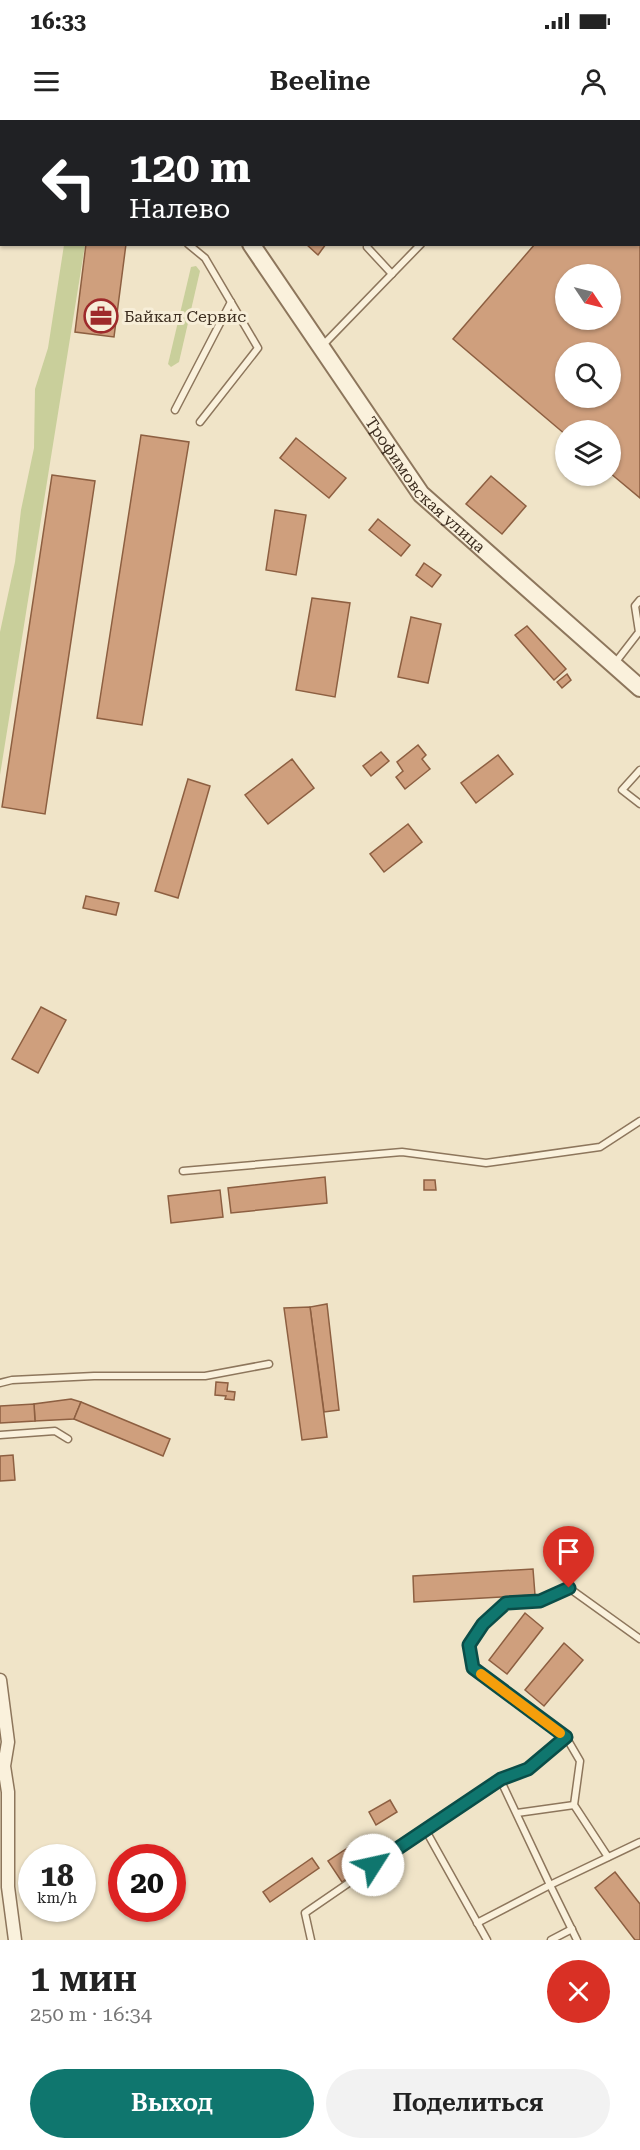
<!DOCTYPE html>
<html lang="ru">
<meta charset="utf-8">
<style>
body{margin:0;font-family:"Roboto Serif",serif;background:#f2f2f2;color:#222;height:100vh;display:flex;flex-direction:column;font-size:22px;white-space:nowrap}
*{box-sizing:border-box;margin:0}
p{font-size:20px;color:#767676}
.icon{flex:none;width:33px;height:33px;fill:none;stroke:currentColor;stroke-width:2;stroke-linecap:round;stroke-linejoin:round}
.map{position:relative;height:1820px;overflow:hidden}
.panel{display:flex;flex-direction:column;background:#fff;flex:1}
.panel>*{flex:none}
.banner{position:absolute;left:0px;top:0px;width:640px;height:126px;box-shadow:0 2px 4px #0004;background:#202124;color:#fff;overflow:hidden}
.needle{width:39px;rotate:125deg}
.buttons{position:absolute;left:555px;top:144px;display:grid;gap:12px}
.buttons a{display:grid;place-items:center;width:66px;height:66px;border-radius:50%;background:#fff;box-shadow:0 2px 4px #0004;font-size:30px}
.speed{position:absolute;left:18px;top:1724px;display:flex;gap:12px;font-size:30px;font-weight:700;text-align:center}
.speed>*{display:grid;place-content:center;width:78px;height:78px;border-radius:50%;background:#fff;box-shadow:0 2px 4px #0004;line-height:1}
.speed small{font-size:15px;font-weight:400}
.speed .limit{border:9px solid #d22;background:#fff;color:#111}
.pin{position:absolute;display:grid;place-items:center;width:51px;height:51px;color:#fff;margin:-62px -26px;border-radius:50% 50% 50% 0;rotate:-45deg;box-shadow:0 0 6px #0007}
.pin .icon{rotate:45deg}
.me{position:absolute;width:66px;margin:-33px;rotate:55deg;stroke-linejoin:round;filter:drop-shadow(0 0 4px #0008)}
.turn{display:flex;align-items:center;gap:21px;height:126px;padding:0 30px;font-size:27px}
.turn .icon{width:78px;height:78px;stroke-width:2.5}
.turn b{display:block;font-size:42px;line-height:51px}
.round{display:grid;place-items:center;flex:none;width:63px;height:63px;border-radius:32px;background:#f2f2f2}
.head{display:flex;align-items:center;justify-content:space-between;height:102px;padding:0 30px}
h1{font-size:36px;font-weight:600;line-height:45px}
.button{display:flex;gap:12px;margin-top:auto;padding:12px 30px}
.button a{flex:1;height:69px;border-radius:36px;background:#0f766e;color:#fff;font-size:24px;font-weight:600;line-height:69px;text-align:center}
.button a+a{background:#f2f2f2;color:#222}
.status{display:flex;justify-content:space-between;align-items:center;height:42px;padding:0 30px;background:#fff;direction:ltr}
.status svg{height:16px;fill:currentColor}
header{display:flex;justify-content:space-between;align-items:center;height:78px;padding:0 30px;background:#fff;font-size:27px;font-weight:600}
.map>svg:first-child{display:block}
.green{fill:#c9cf9b}
.building{fill:#cf9f7d;stroke:#8d5f41;stroke-width:1.5;fill-rule:evenodd}
.lines{fill:none;stroke-linecap:round;stroke-linejoin:round}
.service-casing{stroke:#8d765c;stroke-width:9}
.minor-casing{stroke:#8d765c;stroke-width:15}
.tertiary-casing{stroke:#8d765c;stroke-width:20}
.service{stroke:#faf1dc;stroke-width:6}
.minor{stroke:#faf1dc;stroke-width:12}
.tertiary{stroke:#faf1dc;stroke-width:16}
.route-casing{stroke:#0a4d48;stroke-width:15}
.route{stroke:#0f766e;stroke-width:10}
.slow{stroke:#f59e0b;stroke-width:10}
.labels{text-anchor:middle;stroke-width:6;stroke-linejoin:round;paint-order:stroke}
.poi-label{font-size:16px;fill:#3d2e20;stroke:#f7eed8;text-anchor:start}
.street-label{font-size:16px;fill:#3d2e20;stroke:#f7eed8}
</style>
<div class="status"><b>16:33</b><svg viewBox="0 0 49 12"><path d="M0 12V9h3v3zM5 12V6h3v6zM10 12V3h3v9zM15 12V0h3v12zM26 1h20v11H26zM47 4h2v5h-2z"/></svg></div>
<header><svg class="icon" aria-label="menu" viewBox="0 0 24 24"><path d="M4 6h16M4 12h16M4 18h16"/></svg>Beeline<svg class="icon" aria-label="person" viewBox="0 0 24 24"><circle cx="12" cy="8" r="4"/><path d="M4 21q1-7 8-7t8 7"/></svg></header>
<div class="map">
<svg width="640" height="1820" viewBox="0 0 640 1820">
<rect width="100%" height="100%" fill="#f0e4c8"/>
<g class="green">
<path d="M64 125H85L0 655V512L15 442 21 390 34 328 35 269 48 228Z"/>
<path d="M196 146 200 151 179 242 171 247 168 244 191 147Z"/>
</g>
<g class="building">
<path d="M240 0H297L296 2Z"/>
<path d="M640 2V378L610 353V310H566V315L453 219 535 124H639ZM566 154H610V200H566ZM566 232H610V278H566Z"/>
<path d="M86 124H126L114 217 75 212Z"/>
<path d="M306 124H326L318 135Z"/>
<path d="M141 315 189 322 142 605 97 598Z"/>
<path d="M296 318 346 358 329 378 280 338Z"/>
<path d="M52 355 95 361 45 694 2 687Z"/>
<path d="M491 356 526 386 502 414 466 384Z"/>
<path d="M275 390 306 395 296 455 266 450Z"/>
<path d="M378 399 410 425 401 436 369 410Z"/>
<path d="M424 443 441 455 432 467 416 455Z"/>
<path d="M312 478 350 483 335 577 296 570Z"/>
<path d="M411 497 441 504 428 563 398 557Z"/>
<path d="M527 506 566 549 554 560 515 515Z"/>
<path d="M567 554 571 560 562 568 557 562Z"/>
<path d="M418 625 426 635 422 639 430 649 405 669 396 657 403 651 397 642Z"/>
<path d="M381 632 389 641 371 656 363 646Z"/>
<path d="M498 635 513 654 476 683 461 663Z"/>
<path d="M292 639 314 668 268 704 245 675Z"/>
<path d="M188 659 210 666 178 778 155 771Z"/>
<path d="M408 704 422 722 384 752 370 734Z"/>
<path d="M86 776 119 783 116 795 83 788Z"/>
<path d="M41 887 66 900 38 953 12 939Z"/>
<path d="M325 1057 327 1083 231 1093 228 1068Z"/>
<path d="M424 1060H435L436 1070H424Z"/>
<path d="M220 1070 223 1097 171 1103 168 1076Z"/>
<path d="M327 1184 339 1290 324 1292 310 1187Z"/>
<path d="M310 1187 327 1317 302 1320 284 1188Z"/>
<path d="M216 1262 228 1263 227 1271 235 1272 234 1280 225 1279 226 1276 215 1275Z"/>
<path d="M71 1279 81 1282 74 1299 35 1301 34 1284Z"/>
<path d="M81 1282 170 1319 163 1336 74 1299Z"/>
<path d="M34 1284 35 1301 0 1303V1286Z"/>
<path d="M13 1335 15 1360 0 1361V1336Z"/>
<path d="M533 1449 535 1475 414 1482 413 1456Z"/>
<path d="M525 1493 543 1508 507 1554 489 1540Z"/>
<path d="M564 1523 583 1540 544 1586 525 1570Z"/>
<path d="M390 1680 397 1692 376 1705 369 1692Z"/>
<path d="M367 1715 381 1735 342 1762 328 1741Z"/>
<path d="M312 1738 319 1748 270 1782 263 1772Z"/>
<path d="M615 1752 640 1784V1820H635L595 1768Z"/>
</g>
<g class="lines">
<defs>
<g id="service">
<path d="M188 124 205 138 258 228 200 302"/>
<path d="M367 127 392 154"/>
<path d="M323 225 421 124"/>
<path d="M175 290 231 182"/>
<path d="M615 543 639 512 635 486 640 480"/>
<path d="M640 650 622 670 640 684"/>
<path d="M183 1051 402 1032 486 1043 600 1027 640 1001"/>
<path d="M0 1263 12 1260 94 1256H205L269 1244"/>
<path d="M0 1315 55 1311 68 1319"/>
<path d="M566 1617 580 1641 574 1685 608 1737"/>
<path d="M500 1659 528 1649 566 1617 473 1549 469 1525 483 1504 506 1483 540 1481 569 1468 640 1519"/>
<path d="M517 1693 574 1685"/>
<path d="M425 1709 487 1820"/>
<path d="M311 1820 305 1793 500 1659 550 1765 477 1803"/>
<path d="M551 1820 572 1809"/>
<path d="M577 1820 550 1765 640 1722"/>
</g>
<path id="minor" d="M0 1560 8 1622 4 1646 8 1672V1767L15 1820"/>
<g id="tertiary">
<path d="M167 0 168 2"/>
<path id="s1" d="M251 124 421 374 640 568"/>
</g>
</defs>
<use href="#service" class="service-casing"/>
<use href="#minor" class="minor-casing"/>
<use href="#tertiary" class="tertiary-casing"/>
<use href="#service" class="service"/>
<use href="#minor" class="minor"/>
<use href="#tertiary" class="tertiary"/>
</g>
<g class="lines">
<defs>
<path id="route" d="M373 1745 501 1659 528 1649 566 1617 473 1548 469 1525 483 1504 506 1483 540 1481 569 1468"/>
</defs>
<use href="#route" class="route-casing"/>
<use href="#route" class="route"/>
<path class="slow" d="M481 1554 560 1613"/>
</g>
<defs>
<symbol id="office-ring" viewBox="-11 -11 22 22"><circle r="9.5" fill="#f7eed8" stroke="#9e2a2b" stroke-width="1.5"/><path d="M-6-3h4V-5.5h4V-3h4V5H-6ZM-1-4.5V-3h2v-1.5ZM-6 0V1H6V0Z" fill="#9e2a2b"/></symbol>
</defs>
<g fill-rule="evenodd">
<use href="#office-ring" x="82" y="177" width="38" height="38"/>
</g>
<g class="labels">
<g class="poi-label">
<text x="124" y="202">Байкал Сервис</text>
</g>
<g class="street-label">
<text dy="6" stroke="none"><textPath href="#s1" startOffset="298">Трофимовская улица</textPath></text>
</g>
</g>
</svg>
<div class="buttons">
<a><svg class="needle" viewBox="-14 -14 28 28"><path d="M0-13l5 13h-10z" fill="#e53935"/><path d="M0 13l5-13h-10z" fill="#767676"/></svg></a>
<a><svg class="icon" aria-label="search" viewBox="0 0 24 24"><circle cx="10" cy="10" r="6"/><path d="M15 15l6 6"/></svg></a>
<a><svg class="icon" aria-label="layers" viewBox="0 0 24 24"><path d="M12 4l9 5-9 5-9-5zM3 14l9 5 9-5"/></svg></a>
</div>
<div class="speed"><div>18<small>km/h</small></div><div class="limit">20</div></div>
<div class="pin" style="left:569px;top:1468px;background:#d93025"><svg class="icon" aria-label="arrive" viewBox="0 0 24 24"><path d="M6 21V4h12l-3 4 3 4H6"/></svg></div>
<svg class="me" style="left:373px;top:1745px" viewBox="-20 -20 40 40"><circle r="19" fill="#fff"/><path d="M0-13L10 11 0 6-10 11z" fill="#0f766e"/></svg>
<div class="banner">
<div class="turn"><svg class="icon" aria-label="left" viewBox="0 0 24 24"><path d="M17 20v-9H6M10 6l-5 5 5 5"/></svg><div><b>120 m</b>Налево</div></div>
</div>
</div>
<section class="panel">
<div class="head"><div><h1>1 мин</h1><p>250 m · 16:34</p></div><a class="round" style="background:#d93025;color:#fff"><svg class="icon" aria-label="close" viewBox="0 0 24 24"><path d="M6 6l12 12M18 6L6 18"/></svg></a></div>
<div class="button"><a>Выход</a><a>Поделиться</a></div>
</section>
